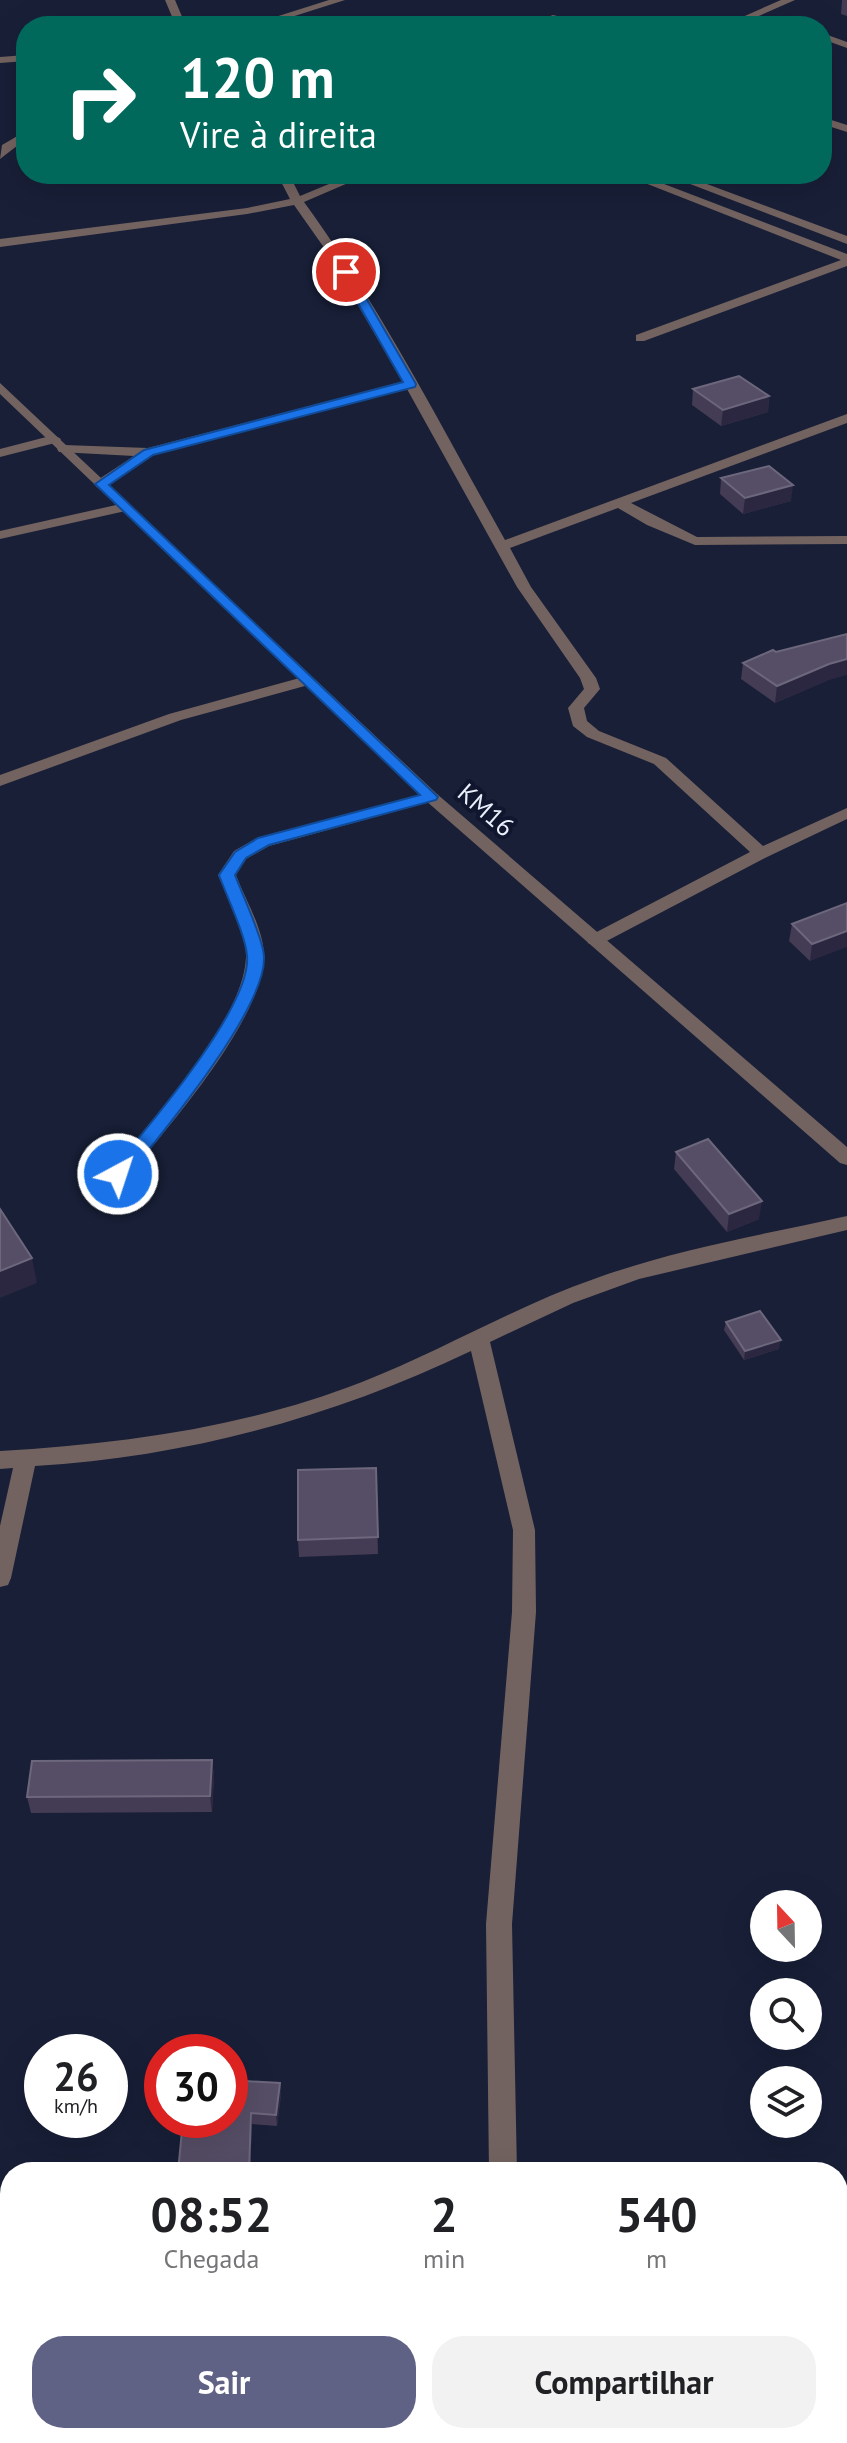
<!DOCTYPE html>
<html lang="pt">
<meta charset="utf-8">
<style>
body{margin:0;font-family:"PT Sans",sans-serif;background:#f2f2f2;color:#202124;height:100vh;display:flex;flex-direction:column;font-size:30px;white-space:nowrap}
*{box-sizing:border-box;margin:0}
p{font-size:26px;color:#757577}
.icon{flex:none;width:44px;height:44px;fill:none;stroke:currentColor;stroke-width:2;stroke-linecap:round;stroke-linejoin:round}
.map{position:relative;flex:1;overflow:hidden}
.panel{position:absolute;left:0px;top:2162px;width:848px;height:282px;display:flex;flex-direction:column;background:#fff;border-radius:32px 32px 0 0;box-shadow:0 8px 32px #0002}
.panel>*{flex:none}
.banner{position:absolute;left:16px;top:16px;width:816px;height:168px;border-radius:32px;box-shadow:0 8px 32px #0002;background:#00695c;color:#fff;overflow:hidden}
.needle{width:52px;rotate:338deg}
.tools{position:absolute;left:750px;top:1890px;display:grid;gap:16px}
.tools a{display:grid;place-items:center;width:72px;height:72px;border-radius:50%;background:#fff;box-shadow:0 8px 32px #0002;font-size:40px}
.speed{position:absolute;left:24px;top:2034px;display:flex;gap:16px;font-size:40px;font-weight:700;text-align:center}
.speed>*{display:grid;place-content:center;width:104px;height:104px;border-radius:50%;background:#fff;box-shadow:0 8px 32px #0002;line-height:1}
.speed small{font-size:20px;font-weight:400}
.speed .limit{border:12px solid #d22;background:#fff;color:#111}
.pin{position:absolute;display:grid;place-items:center;width:68px;height:68px;color:#fff;margin:-34px;border:4px solid #fff;border-radius:50%;box-shadow:0 2px 8px #0007}
.me{position:absolute;width:88px;margin:-44px;rotate:40deg;stroke-linejoin:round;filter:drop-shadow(0 0 6px #0008)}
.turn{display:flex;align-items:center;gap:28px;height:168px;padding:0 32px;font-size:36px}
.turn .icon{width:104px;height:104px;stroke-width:2.5}
.turn b{display:block;font-size:56px;line-height:68px}
.eta{display:flex;justify-content:space-evenly;align-items:center;height:136px;text-align:center}
.eta b{font-size:48px;font-weight:800;line-height:56px}
.primary-button{display:flex;gap:16px;margin-top:auto;padding:16px 32px}
.primary-button a{flex:1;height:92px;border-radius:32px;background:#5f6185;color:#fff;font-size:32px;font-weight:800;line-height:92px;text-align:center}
.primary-button a+a{background:#f2f2f2;color:#202124}
.map>svg:first-child{display:block}
.lines{fill:none;stroke-linecap:round;stroke-linejoin:round}
.minor{fill:#736360;fill-rule:evenodd}
.tertiary{fill:#736360;fill-rule:evenodd}
.wall{fill:#443b54}
.shaded-wall{fill:#2b2741}
.building{fill:#564e66;stroke:#6d677d;stroke-width:2}
.route{fill:#1a73e8;stroke:#114b97;stroke-width:2}
.labels{text-anchor:middle;stroke-width:8;stroke-linejoin:round;paint-order:stroke}
.street-label{font-size:26px;fill:#eaeffc;stroke:#0f162d}
</style>
<div class="map">
<svg width="847" height="2443" viewBox="0 0 847 2443">
<rect width="100%" height="100%" fill="#181f37"/>
<g class="lines">
<g class="minor">
<path d="M165 0H175L186 26H176Z"/>
<path d="M329 0H345L263 26H247Z"/>
<path d="M781 0H795L736 26H722Z"/>
<path d="M553 15 557 16V20L539 26H524Z"/>
<path d="M775 17 797 24 798 26 771 22 770 20Z"/>
<path d="M822 33 847 42V48L822 39Z"/>
<path d="M26 55V61L0 63V57Z"/>
<path d="M822 117 847 125V132L822 124Z"/>
<path d="M26 131V139L0 159 2 145Z"/>
<path d="M277 174H289L300 196 353 174H369L304 202C381 308 441 426 505 540L847 414V423L631 503 697 537 847 536V544L695 545 647 525 618 508 510 548 531 587 596 678 600 689 584 708 587 721 599 731 666 758 763 846 847 808V819L767 857 601 944H589L586 940 589 936 750 852 654 764 587 737 573 726 568 708 584 689 580 678 517 587 407 389 153 455 101 488 96 487V481L134 456 59 452 57 449 64 445 148 448 403 382 325 249 294 205 247 214 0 247V239L247 208 290 199Z"/>
<path d="M622 174H638L847 254V266L644 341H636V335L841 260Z"/>
<path d="M664 174H680L847 236V244Z"/>
<path d="M54 435 61 439 59 442 0 457V449Z"/>
<path d="M125 503 132 507 130 510 0 539V531Z"/>
<path d="M307 676 315 681 312 684 181 720 0 786V775L169 714Z"/>
<path d="M431 792 437 794 439 797 437 800 269 846 246 859 236 875C245 899 264 930 264 956 263 1020 166 1130 125 1179H111L108 1174 111 1169C152 1121 244 1020 246 957 247 930 228 899 218 875L234 851 257 838Z"/>
<path d="M847 1216V1230L639 1279 573 1303 490 1342 535 1530 536 1612 512 1924 517 2172H489L486 1924 512 1612 513 1530 471 1351C333 1417 188 1457 35 1466L11 1578 8 1585 0 1587V1526L13 1468 0 1469V1451C123 1444 247 1427 362 1382 441 1351 514 1307 594 1279 676 1249 762 1235 847 1216Z"/>
<rect x="491" y="2434" width="30" height="9"/>
</g>
<path class="tertiary" d="M0 383 437 794 847 1147V1165L840 1163 425 800 0 394Z"/>
</g>
<g class="wall">
<path d="M842 0H847V16L841 14Z"/>
<path d="M693 389 769 396 768 412 721 426 692 405Z"/>
<path d="M721 478 791 501 743 514 720 494Z"/>
<path d="M743 663 826 681 775 703 741 679Z"/>
<path d="M847 903 810 961 789 941 792 924Z"/>
<path d="M676 1152 759 1219 727 1232 674 1169Z"/>
<path d="M726 1322 779 1349 744 1360 724 1330Z"/>
<path d="M376 1468 378 1554 299 1557 298 1540Z"/>
<path d="M212 1760 214 1776 212 1812 31 1813 27 1797Z"/>
<path d="M280 2083 281 2095 277 2126 252 2124 250 2172H178L242 2102Z"/>
</g>
<g class="shaded-wall">
<path d="M769 396 768 412 721 426 723 410Z"/>
<path d="M793 485 791 501 743 514 745 498Z"/>
<path d="M847 659V675L826 681 775 703 777 686 829 664Z"/>
<path d="M847 931V947L810 961 812 944Z"/>
<path d="M762 1201 759 1219 727 1232 729 1214Z"/>
<path d="M32 1258 37 1283 0 1298V1271Z"/>
<path d="M781 1340 779 1349 744 1360 745 1351Z"/>
<path d="M212 1760 214 1776 212 1812 210 1796Z"/>
<path d="M280 2083 281 2095 277 2126 276 2115Z"/>
<path d="M251 2113 252 2124 250 2172H249Z"/>
</g>
<g class="building">
<path d="M739 376 769 396 723 410 693 389Z"/>
<path d="M769 466 793 485 745 498 721 478Z"/>
<path d="M847 634V659L829 664 777 686 743 663 773 650 776 652Z"/>
<path d="M847 903V931L812 944 792 924Z"/>
<path d="M708 1139 762 1201 729 1214 676 1152Z"/>
<path d="M0 1209 32 1258 0 1271Z"/>
<path d="M760 1311 781 1340 745 1351 726 1322Z"/>
<path d="M376 1468 378 1537 298 1540V1470Z"/>
<path d="M212 1760 210 1796 27 1797 32 1761Z"/>
<path d="M245 2081 280 2083 276 2115 251 2113 249 2172H178L183 2120H230V2102H242Z"/>
</g>
<path class="route" d="M346 269 351 272 416 384 415 387 153 455 109 485 438 797 436 800 269 845 246 858 235 875C242 894 263 938 264 956 267 1009 160 1136 125 1179H112L109 1174 112 1170C146 1129 252 1007 247 956 246 936 226 895 219 875L235 852 258 838 420 795 95 484 144 450 403 382 340 272Z"/>
<g class="labels">
<g class="street-label">
<text transform="translate(486 810) rotate(41)" y="9">KM16</text>
</g>
</g>
</svg>
<div class="tools">
<a><svg class="needle" viewBox="-14 -14 28 28"><path d="M0-13l5 13h-10z" fill="#e53935"/><path d="M0 13l5-13h-10z" fill="#757577"/></svg></a>
<a><svg class="icon" aria-label="search" viewBox="0 0 24 24"><circle cx="10" cy="10" r="6"/><path d="M15 15l6 6"/></svg></a>
<a><svg class="icon" aria-label="layers" viewBox="0 0 24 24"><path d="M12 4l9 5-9 5-9-5zM3 14l9 5 9-5"/></svg></a>
</div>
<div class="speed"><div>26<small>km/h</small></div><div class="limit">30</div></div>
<div class="pin" style="left:346px;top:272px;background:#d93025"><svg class="icon" aria-label="arrive" viewBox="0 0 24 24"><path d="M6 21V4h12l-3 4 3 4H6"/></svg></div>
<svg class="me" style="left:118px;top:1174px" viewBox="-20 -20 40 40"><circle r="17" fill="#1a73e8" stroke="#fff" stroke-width="3"/><path d="M0-11L8 9 0 5-8 9z" fill="#fff"/></svg>
<div class="banner">
<div class="turn"><svg class="icon" aria-label="right" viewBox="0 0 24 24"><path d="M7 20v-9h11M14 6l5 5-5 5"/></svg><div><b>120 m</b>Vire à direita</div></div>
</div>
<section class="panel">
<div class="eta">
<div><b>08:52</b><p>Chegada</p></div>
<div><b>2</b><p>min</p></div>
<div><b>540</b><p>m</p></div>
</div>
<div class="primary-button"><a>Sair</a><a>Compartilhar</a></div>
</section>
</div>
